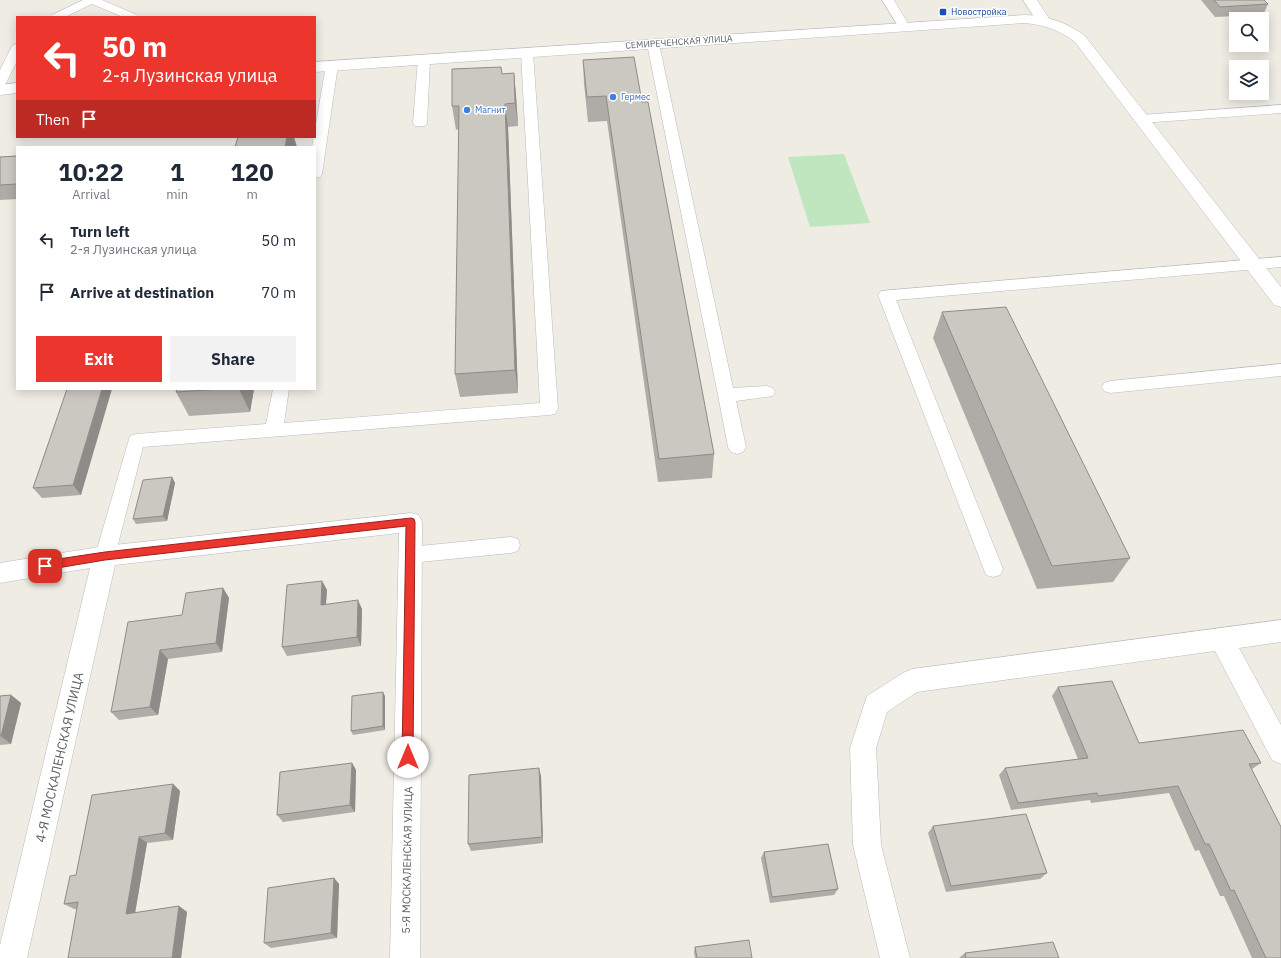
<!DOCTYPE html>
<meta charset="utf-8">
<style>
body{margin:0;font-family:"IBM Plex Sans",sans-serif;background:#f2f2f3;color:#1f2937;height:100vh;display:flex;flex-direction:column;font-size:15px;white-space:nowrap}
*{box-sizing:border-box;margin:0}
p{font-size:13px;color:#747a83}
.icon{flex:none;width:22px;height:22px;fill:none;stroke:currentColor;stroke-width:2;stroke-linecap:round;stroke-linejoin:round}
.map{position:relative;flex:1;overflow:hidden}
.sheet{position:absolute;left:16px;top:146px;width:300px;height:244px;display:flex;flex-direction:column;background:#fff;border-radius:0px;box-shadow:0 2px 10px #0003}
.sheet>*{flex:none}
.guide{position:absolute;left:16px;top:16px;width:300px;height:122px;border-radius:0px;box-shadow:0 2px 10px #0003;background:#ec352c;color:#fff;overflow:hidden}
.fabs{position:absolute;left:1229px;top:12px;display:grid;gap:8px}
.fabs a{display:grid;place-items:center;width:40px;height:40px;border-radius:0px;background:#fff;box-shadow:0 2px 10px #0003;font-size:20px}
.pin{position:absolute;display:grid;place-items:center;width:34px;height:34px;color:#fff;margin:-17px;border-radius:8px;box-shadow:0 2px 6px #0006}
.me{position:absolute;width:44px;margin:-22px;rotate:0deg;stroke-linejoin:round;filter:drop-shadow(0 0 3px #0008)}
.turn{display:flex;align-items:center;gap:14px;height:84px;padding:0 20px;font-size:18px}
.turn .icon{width:52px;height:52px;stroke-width:2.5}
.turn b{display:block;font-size:28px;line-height:34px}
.then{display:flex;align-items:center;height:38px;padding:0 20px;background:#0003;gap:8px;font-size:15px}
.eta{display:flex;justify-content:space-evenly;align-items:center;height:68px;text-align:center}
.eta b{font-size:24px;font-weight:700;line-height:28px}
.action{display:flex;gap:8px;margin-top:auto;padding:8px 20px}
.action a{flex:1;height:46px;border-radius:0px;background:#ec352c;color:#fff;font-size:16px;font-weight:700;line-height:46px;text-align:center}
.action a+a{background:#f2f2f3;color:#1f2937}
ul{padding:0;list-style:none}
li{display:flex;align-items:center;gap:12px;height:52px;padding:0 20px}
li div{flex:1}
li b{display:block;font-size:15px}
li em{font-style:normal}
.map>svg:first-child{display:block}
.green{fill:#c0e6bf}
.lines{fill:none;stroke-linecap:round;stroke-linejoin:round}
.lane-casing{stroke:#b8bbc0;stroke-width:1}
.street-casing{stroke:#b8bbc0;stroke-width:1}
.secondary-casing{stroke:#b7bac0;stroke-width:1}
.lane{fill:#fff;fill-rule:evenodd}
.street{fill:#fff;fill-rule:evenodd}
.secondary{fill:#fff;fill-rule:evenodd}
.wall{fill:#afaca7}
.shaded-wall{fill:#8e8c88}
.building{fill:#cbc8c2;stroke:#8e8c88}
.route{fill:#ec352c;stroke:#99221d}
.transit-dot{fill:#1a4fb4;stroke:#fff;stroke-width:1.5}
.shop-dot{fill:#3f7fe0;stroke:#fff;stroke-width:1.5}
.labels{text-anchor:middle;stroke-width:3;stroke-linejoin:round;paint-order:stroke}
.far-transit-label{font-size:9px;fill:#164399;stroke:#fff;text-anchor:start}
.far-street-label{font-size:9px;fill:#5b6064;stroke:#fff}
.far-shop-label{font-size:9px;fill:#366cbe;stroke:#fff;text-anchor:start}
.street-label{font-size:11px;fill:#5b6064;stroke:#fff}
.near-street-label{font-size:13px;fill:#5b6064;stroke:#fff}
</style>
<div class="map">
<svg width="1281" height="958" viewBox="0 0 1281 958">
<rect width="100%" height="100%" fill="#eeece3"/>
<path class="green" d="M844 154 870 223 810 227 788 157Z"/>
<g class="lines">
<defs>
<g id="lane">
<path d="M83 0H102L137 15 139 17H123L92 4 65 17H50L52 15Z"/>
<path d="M882 0H894L910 27 908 29H900Z"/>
<path d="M653 40 657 41 659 44 733 388 767 386 773 388 775 392 773 396 736 401 746 447 743 452 737 454 731 452 728 447 718 395 647 44 649 41Z"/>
<path d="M17 44V61L6 83 4 86 0 87V70L11 48 13 45Z"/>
<path d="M527 49 531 50 533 53 558 409 555 414 549 415 143 447 115 556 112 562 105 564 98 562 95 556 130 436 136 434 266 424 273 389H289L284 423 540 403 521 53 523 50Z"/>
<path d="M424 55 428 56 430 59 427 123 425 126H415L413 123 418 59 420 56Z"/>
<path d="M332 61 336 62 338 65 322 174 320 177 315 178V147H312L326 65 328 62Z"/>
<path d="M1281 105V113L1141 123 1136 122 1134 119 1136 116 1141 115Z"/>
<path d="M1281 257V267L896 300 1003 569 1000 575 993 577 986 575 878 295 881 291Z"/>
<path d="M1281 364V376L1110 393 1104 391 1102 387 1104 383 1110 381Z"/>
<path d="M511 537 518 539 520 545 518 551 511 553 410 563 403 561 400 555 403 549 410 547Z"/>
</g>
<g id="street">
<path d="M1023 0H1037L1050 20 1048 23 1043 24 1038 23Z"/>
<path d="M411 513 419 515 422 522 420 958H390L399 533 115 565 27 958H0V945L90 568 0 583V563L105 546Z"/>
<path d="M1281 620V642L1239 648 1281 725V764L1272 760 1215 651 917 692 887 712 876 748 881 845 910 958H880L853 845 850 748 867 696 903 673 912 669Z"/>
</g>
<g id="secondary">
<path d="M1025 15C1048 16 1066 22 1085 36L1281 287V307L1274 305 1075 42C1059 30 1045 25 1025 23L315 72V62Z"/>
<path d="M17 83V93L0 95V85Z"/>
</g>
</defs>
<use href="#lane" class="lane-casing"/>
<use href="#street" class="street-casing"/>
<use href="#secondary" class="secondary-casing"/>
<use href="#lane" class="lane"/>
<use href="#street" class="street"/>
<use href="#secondary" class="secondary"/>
</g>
<g class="wall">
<path d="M1201 0H1264L1268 4 1263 15 1215 17Z"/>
<path d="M583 60 642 102 714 454 712 478 658 482 607 121 588 122 584 84Z"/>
<path d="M501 67 502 74 514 73 516 96 518 126 508 127 518 393 460 397 455 374 459 129 456 130 452 106Z"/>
<path d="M17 156V199L0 200V157Z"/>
<path d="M942 312 1130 558 1113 582 1037 589 933 338Z"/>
<path d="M67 389 81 495 42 498 33 488Z"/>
<path d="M177 389H254L250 412 189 416 176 392Z"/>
<path d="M172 477 175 483 167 521 136 524 133 519Z"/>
<path d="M322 581 327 590 326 604 362 609 361 646 287 656 282 647Z"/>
<path d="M223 588 229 598 222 652 168 659 158 715 119 720 111 712 182 615Z"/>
<path d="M1058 687 1139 743 1261 763 1252 769 1281 958H1252L1224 896H1220L1199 850 1195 851 1169 793 1091 803 1090 800 1011 810 999 775 1005 768 1078 759 1052 696Z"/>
<path d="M11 695 21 703 11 744 0 745V696Z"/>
<path d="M385 696V730L353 735 351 731Z"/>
<path d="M352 763 356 770 355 812 283 822 277 815Z"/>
<path d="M541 776 543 843 471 851 468 844Z"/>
<path d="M173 784 180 791 173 840 147 843 135 913 179 906 187 912 181 958H68L77 909H74L64 904 76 875Z"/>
<path d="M933 826 1047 873 1040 879 946 892 928 833Z"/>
<path d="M764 852 838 889 834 895 770 903 761 858Z"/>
<path d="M334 878 339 884 337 938 271 948 264 943Z"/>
<path d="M695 947 752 958H695L694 952Z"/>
<path d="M965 953 1059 958H959Z"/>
</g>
<g class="shaded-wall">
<path d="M514 73 516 96 518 126 515 103Z"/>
<path d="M505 104 508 127 518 393 515 370Z"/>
<path d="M287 137H294L297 147H285Z"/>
<path d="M102 389H112L81 495 73 485Z"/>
<path d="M239 389H254L250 412Z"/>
<path d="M172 477 175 483 167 521 163 516Z"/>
<path d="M322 581 327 590 325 614 321 605Z"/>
<path d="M223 588 229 598 222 652 216 643Z"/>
<path d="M358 600 362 609 361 646 357 637Z"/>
<path d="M160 650 168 659 158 715 150 707Z"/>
<path d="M383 692 385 696V730L383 726Z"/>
<path d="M11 695 21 703 11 744 1 736Z"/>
<path d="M352 763 356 770 355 812 350 805Z"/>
<path d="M539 768 541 776 543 843 542 837Z"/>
<path d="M173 784 180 791 173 840 165 833Z"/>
<path d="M139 837 147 843 134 919 126 914Z"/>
<path d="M334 878 339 884 337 938 331 933Z"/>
<path d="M179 906 187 912 181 958H172Z"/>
</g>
<g class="building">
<path d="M1214 0H1264L1268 4 1220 7Z"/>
<path d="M634 57 642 102H648L714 454 659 459 606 96 587 97 583 60Z"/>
<path d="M501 67 502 74 514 73 515 103 505 104 515 370 455 374 459 106H452V69Z"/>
<path d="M238 137H287L285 147H235Z"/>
<path d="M17 156V184L0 185V157Z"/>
<path d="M1006 307 1130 558 1052 566 942 312Z"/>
<path d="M67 389H102L73 485 33 488Z"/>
<path d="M177 389H222L176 392Z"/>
<path d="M172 477 163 516 133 519 143 480Z"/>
<path d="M322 581 321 605 358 600 357 637 282 647 287 585Z"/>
<path d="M223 588 216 643 160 650 150 707 111 712 128 622 182 615 186 593Z"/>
<path d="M1112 681 1139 743 1243 730 1261 763 1249 764 1281 827V958H1266L1234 890 1231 891 1209 844H1205L1178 786 1098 796 1097 793 1018 803 1005 768 1088 758 1058 687Z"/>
<path d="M383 692V726L351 731 352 696Z"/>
<path d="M11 695 1 736H0V696Z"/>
<path d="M352 763 350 805 277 815 280 772Z"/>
<path d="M539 768 542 837 468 844 469 775Z"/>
<path d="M173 784 165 833 139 837 126 914 179 906 172 958H68L78 902 64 904 70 876 76 875 92 795Z"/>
<path d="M1026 814 1047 873 951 886 933 826Z"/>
<path d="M828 844 838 889 772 897 764 852Z"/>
<path d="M334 878 331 933 264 943 268 888Z"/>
<path d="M749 940 752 958H697L695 947Z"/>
<path d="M1053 942 1059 958H966L965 953Z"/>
</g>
<path class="route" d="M411 518 414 519 415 522 413 757 412 760 408 762 404 760 402 757 406 526 105 560 45 570 42 568 40 566 42 563 45 561 105 552Z"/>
<rect class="transit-dot" x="939" y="8" width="8" height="8" rx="2"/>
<g class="shop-dot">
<circle cx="613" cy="97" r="4"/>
<circle cx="467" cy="110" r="4"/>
</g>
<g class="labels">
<g class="far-transit-label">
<text x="951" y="15">Новостройка</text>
</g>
<g class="far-street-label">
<text transform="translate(679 42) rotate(-4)" y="3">СЕМИРЕЧЕНСКАЯ УЛИЦА</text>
</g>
<g class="far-shop-label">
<text x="621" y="100">Гермес</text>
<text x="475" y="113">Магнит</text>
</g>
<g class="street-label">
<text transform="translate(407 860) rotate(-89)" y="4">5-Я МОСКАЛЕНСКАЯ УЛИЦА</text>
</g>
<g class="near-street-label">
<text transform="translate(59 757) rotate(-77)" y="5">4-Я МОСКАЛЕНСКАЯ УЛИЦА</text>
</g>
</g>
</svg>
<div class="fabs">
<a><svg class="icon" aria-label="search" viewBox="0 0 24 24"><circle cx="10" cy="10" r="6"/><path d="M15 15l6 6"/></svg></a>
<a><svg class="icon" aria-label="layers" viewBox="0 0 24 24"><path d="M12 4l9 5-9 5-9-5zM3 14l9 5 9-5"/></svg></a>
</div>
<div class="pin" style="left:45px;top:566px;background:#d93025"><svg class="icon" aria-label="arrive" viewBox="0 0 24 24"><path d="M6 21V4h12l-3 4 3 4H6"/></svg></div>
<svg class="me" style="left:408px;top:757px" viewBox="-20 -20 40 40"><circle r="19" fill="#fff"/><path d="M0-13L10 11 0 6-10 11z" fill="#ec352c"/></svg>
<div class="guide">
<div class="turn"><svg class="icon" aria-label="left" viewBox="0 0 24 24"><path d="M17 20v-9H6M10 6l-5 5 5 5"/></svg><div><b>50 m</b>2-я Лузинская улица</div></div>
<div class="then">Then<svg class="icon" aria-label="arrive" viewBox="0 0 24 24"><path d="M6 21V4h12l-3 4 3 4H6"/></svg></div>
</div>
<section class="sheet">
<div class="eta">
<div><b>10:22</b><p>Arrival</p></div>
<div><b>1</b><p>min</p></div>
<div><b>120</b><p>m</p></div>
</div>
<ul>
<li><svg class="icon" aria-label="left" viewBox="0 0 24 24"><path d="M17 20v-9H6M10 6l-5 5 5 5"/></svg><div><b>Turn left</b><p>2-я Лузинская улица</p></div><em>50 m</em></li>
<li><svg class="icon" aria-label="arrive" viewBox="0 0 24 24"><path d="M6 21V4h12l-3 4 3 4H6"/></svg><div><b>Arrive at destination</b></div><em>70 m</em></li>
</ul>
<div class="action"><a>Exit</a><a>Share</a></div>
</section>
</div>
